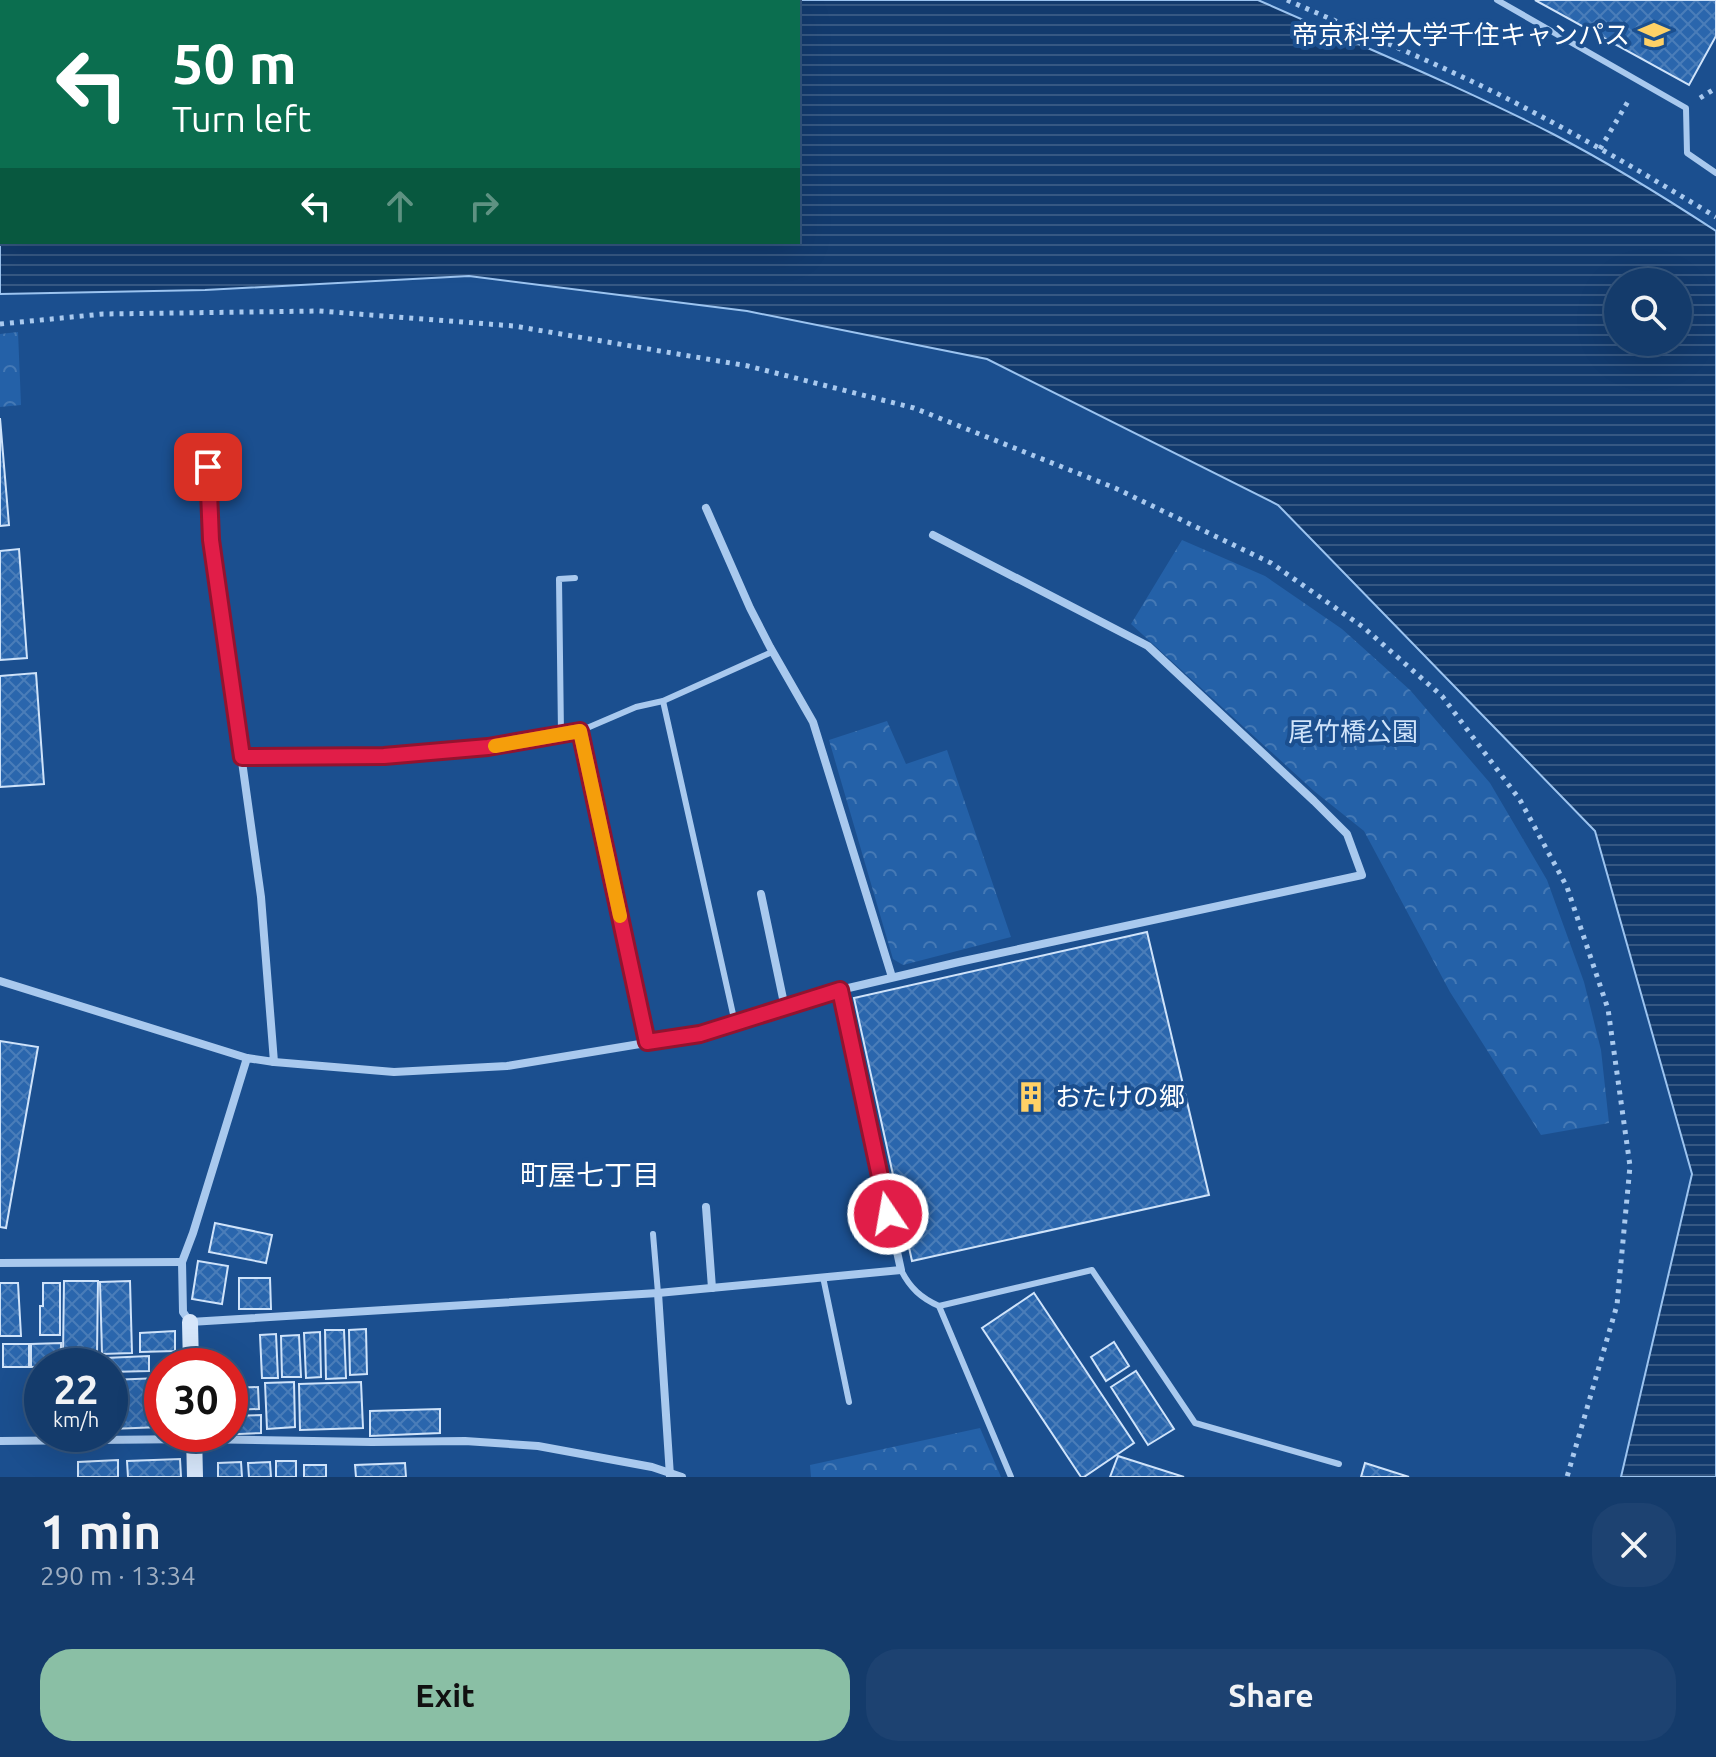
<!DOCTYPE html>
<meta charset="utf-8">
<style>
body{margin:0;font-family:Ubuntu,"Noto Sans JP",sans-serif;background:#1d4271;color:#f1f3f6;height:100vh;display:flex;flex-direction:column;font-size:30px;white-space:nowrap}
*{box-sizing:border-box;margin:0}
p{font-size:26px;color:#9dadc1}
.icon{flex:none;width:44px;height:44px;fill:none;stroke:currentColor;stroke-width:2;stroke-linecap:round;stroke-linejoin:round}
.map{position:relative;height:1477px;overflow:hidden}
.details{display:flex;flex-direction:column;background:#143b6b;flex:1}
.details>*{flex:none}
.hud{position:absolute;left:0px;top:0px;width:800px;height:244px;box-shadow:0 8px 32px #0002,0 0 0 2px #33557e;background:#0b6e4f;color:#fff;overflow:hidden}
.fabs{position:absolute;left:1604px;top:268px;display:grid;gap:16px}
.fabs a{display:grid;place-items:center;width:88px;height:88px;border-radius:50%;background:#143b6b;box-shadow:0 8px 32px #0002,0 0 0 2px #33557e;font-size:40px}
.speed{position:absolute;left:24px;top:1348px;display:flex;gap:16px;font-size:40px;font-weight:700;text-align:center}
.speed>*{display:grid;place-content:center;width:104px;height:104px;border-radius:50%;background:#143b6b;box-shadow:0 8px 32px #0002,0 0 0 2px #33557e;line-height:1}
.speed small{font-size:20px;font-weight:400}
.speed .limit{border:12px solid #d22;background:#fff;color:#111}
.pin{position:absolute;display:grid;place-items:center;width:68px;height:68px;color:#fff;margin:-34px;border-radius:16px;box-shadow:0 4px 12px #0006}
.me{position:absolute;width:88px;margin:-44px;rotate:348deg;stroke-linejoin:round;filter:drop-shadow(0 0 6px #0008)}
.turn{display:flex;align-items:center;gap:28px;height:168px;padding:0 40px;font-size:36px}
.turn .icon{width:104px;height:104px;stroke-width:2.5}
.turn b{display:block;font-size:56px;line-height:68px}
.lanes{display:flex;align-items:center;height:76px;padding:0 40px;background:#0003;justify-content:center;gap:40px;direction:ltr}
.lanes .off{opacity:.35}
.round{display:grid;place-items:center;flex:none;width:84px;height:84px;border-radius:32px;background:#1d4271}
.head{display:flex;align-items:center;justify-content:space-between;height:136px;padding:0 40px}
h1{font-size:48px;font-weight:600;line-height:60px}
.primary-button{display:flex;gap:16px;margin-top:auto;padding:16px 40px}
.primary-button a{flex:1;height:92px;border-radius:32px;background:#8abfa5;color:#111;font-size:32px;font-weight:600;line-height:92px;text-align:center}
.primary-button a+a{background:#1d4271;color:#f1f3f6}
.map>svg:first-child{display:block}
.forest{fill:url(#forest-crowns)}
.water{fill:url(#water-rules);stroke:#9cc4f0;stroke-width:2;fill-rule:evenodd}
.building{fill:url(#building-cross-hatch);stroke:#cfe3fa;stroke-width:2}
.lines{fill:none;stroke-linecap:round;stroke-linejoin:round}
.path{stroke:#a9c9ee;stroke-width:5;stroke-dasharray:4 6;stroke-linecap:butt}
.lane{stroke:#a9c9ee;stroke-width:6}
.street{stroke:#a9c9ee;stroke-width:8}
.secondary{stroke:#d6e6fa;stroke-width:16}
.route-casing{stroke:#92132f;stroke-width:20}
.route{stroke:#e11d48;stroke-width:14}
.slow{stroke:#f59e0b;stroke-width:14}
.labels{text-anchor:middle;stroke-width:8;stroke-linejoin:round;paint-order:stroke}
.poi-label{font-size:26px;fill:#fff;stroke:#1b4f8f;text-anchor:end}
.park-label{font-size:26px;fill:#cfe3fa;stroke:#1b4f8f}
.neighbourhood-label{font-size:28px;fill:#fff;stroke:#1b4f8f}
</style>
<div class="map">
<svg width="1716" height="1477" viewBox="0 0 1716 1477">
<defs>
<pattern id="forest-crowns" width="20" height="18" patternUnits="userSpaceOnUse" patternTransform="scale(2)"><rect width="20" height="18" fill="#2461a8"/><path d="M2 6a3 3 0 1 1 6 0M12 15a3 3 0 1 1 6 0" fill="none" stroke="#4579b5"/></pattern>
<pattern id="water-rules" width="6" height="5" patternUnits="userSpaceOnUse" patternTransform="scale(2)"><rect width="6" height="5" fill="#123a6d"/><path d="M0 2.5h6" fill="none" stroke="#365883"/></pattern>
<pattern id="building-cross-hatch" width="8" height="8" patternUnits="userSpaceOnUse" patternTransform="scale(2)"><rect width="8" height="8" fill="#2a66ad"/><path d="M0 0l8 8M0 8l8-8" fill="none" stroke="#4a7db9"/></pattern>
</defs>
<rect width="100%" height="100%" fill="#1b4f8f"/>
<g class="forest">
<path d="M18 332 21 405 0 407V334Z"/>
<path d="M1182 540 1265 576 1342 629 1410 690 1490 783 1547 880 1584 982 1601 1050 1609 1123 1541 1135 1450 992 1364 831 1314 791 1131 624Z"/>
<path d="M887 721 906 764 947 750 1011 937 903 965 893 959 829 740Z"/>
<path d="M980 1428 1001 1477H811L810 1465Z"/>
</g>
<path class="water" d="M0 0H1258C1357 44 1457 85 1553 134 1609 163 1664 197 1716 231V1477H1621L1692 1174 1595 831 1278 505 987 359 747 311 469 276 205 290 0 294ZM2 2H798V242H2ZM1618 282H1678V342H1618Z"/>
<g class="building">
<path d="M1535 0H1716V36L1689 85Z"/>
<path d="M0 418 9 525 0 526Z"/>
<path d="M19 549 27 658 0 660V551Z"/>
<path d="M36 673 44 784 0 787V676Z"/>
<path d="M1147 932 1209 1195 912 1261 854 998Z"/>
<path d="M0 1041 38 1047 6 1228 0 1227Z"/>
<path d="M215 1223 272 1235 266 1263 209 1252Z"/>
<path d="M198 1261 228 1266 222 1304 192 1299Z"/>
<path d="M239 1278H270L271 1309H239Z"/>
<path d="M64 1281H98L97 1355H63Z"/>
<path d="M130 1281 132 1353 102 1354 100 1282Z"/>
<path d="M0 1283H18L21 1336H0Z"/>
<path d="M43 1283H60V1335H40V1306H43Z"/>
<path d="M1034 1293 1134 1443 1084 1477H1081L982 1328Z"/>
<path d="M366 1329 367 1374 350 1375 349 1330Z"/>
<path d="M325 1330H344L346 1378 326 1379Z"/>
<path d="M175 1331V1351L140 1352V1333Z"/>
<path d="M320 1332 321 1377 306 1378 304 1333Z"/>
<path d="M276 1334 278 1378H262L260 1335Z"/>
<path d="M299 1335 301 1377H282L281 1336Z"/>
<path d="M1114 1342 1129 1366 1106 1381 1091 1357Z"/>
<path d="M61 1343V1366L31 1367V1344Z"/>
<rect x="3" y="1344" width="26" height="23"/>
<path d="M149 1356V1371L110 1372V1366H106L105 1358Z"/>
<path d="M1136 1371 1174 1429 1148 1445 1111 1387Z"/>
<path d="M160 1378 161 1427 110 1429V1380Z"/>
<path d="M294 1382 295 1427 267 1429 265 1383Z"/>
<path d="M361 1382 363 1428 300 1430 299 1384Z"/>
<path d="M258 1387 259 1409 230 1410V1388Z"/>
<path d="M440 1409V1433L370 1436V1411Z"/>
<path d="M261 1415V1433L217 1435 230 1434V1416Z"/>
<path d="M1118 1456 1184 1477H1110Z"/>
<path d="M180 1459 181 1477H128L127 1461Z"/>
<path d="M118 1460V1477H78V1462Z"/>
<rect x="276" y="1461" width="20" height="16"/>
<path d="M241 1462 242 1477H218V1463Z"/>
<path d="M270 1462 271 1477H249L248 1463Z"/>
<path d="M405 1463 406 1477H356L355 1465Z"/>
<path d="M1365 1463 1409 1477H1361Z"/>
<rect x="304" y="1465" width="22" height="12"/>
</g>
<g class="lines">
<g class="path">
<path d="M1287 0C1369 36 1452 69 1531 111 1594 144 1655 180 1716 217"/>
<path d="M1700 98 1716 88"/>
<path d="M1600 149 1630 98"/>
<path d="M0 324 103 314 319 311 514 326 748 366 914 408 1115 488 1271 563 1363 627 1442 696 1520 800 1567 887 1608 1009 1630 1166 1617 1305 1567 1477"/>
</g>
<g class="lane">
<path d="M1497 0 1686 108 1687 153 1716 173"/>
<path d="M663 701 735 1023"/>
<path d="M561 734 559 579 575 578"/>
<path d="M647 1042 580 731 636 707 663 701 772 652"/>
<path d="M653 1234 658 1293"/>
<path d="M901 1270C910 1288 921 1298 939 1306"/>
<path d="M823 1277 849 1402"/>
<path d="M1011 1477 939 1306 1092 1270 1195 1423 1339 1464"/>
</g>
<g class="street">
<path d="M208 467 211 540 261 897 274 1062 247 1058 193 1233 182 1262 183 1312 190 1322 658 1293 901 1270 840 990"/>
<path d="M706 508 750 608 770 647 813 722 892 977"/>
<path d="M242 757 384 756 488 747 580 731"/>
<path d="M761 894 785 1008"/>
<path d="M0 981 247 1058"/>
<path d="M274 1062 394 1072 507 1066 700 1034 840 990 959 962 1362 875 1347 834 1314 801 1148 646 933 535"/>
<path d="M706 1207 712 1288"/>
<path d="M0 1263 182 1262"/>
<path d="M658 1293 670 1476"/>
<path d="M0 1441 194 1439 372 1442 465 1441 538 1446 652 1467 682 1477"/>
</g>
<g class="secondary">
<path d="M190 1322 191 1366"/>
<path d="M194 1434 195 1477"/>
</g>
</g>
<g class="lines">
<defs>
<path id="route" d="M208 467 211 540 242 757 384 756 488 747 580 731 647 1042 700 1034 840 990 888 1214"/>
</defs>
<use href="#route" class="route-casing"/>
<use href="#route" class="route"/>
<path class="slow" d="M495 746 580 731 620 916"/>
</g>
<defs>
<symbol id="university-bare" viewBox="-9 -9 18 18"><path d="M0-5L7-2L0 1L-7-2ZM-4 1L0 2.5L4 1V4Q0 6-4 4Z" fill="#ffd166" stroke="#1b4f8f" stroke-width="2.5" paint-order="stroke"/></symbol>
<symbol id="building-bare" viewBox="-9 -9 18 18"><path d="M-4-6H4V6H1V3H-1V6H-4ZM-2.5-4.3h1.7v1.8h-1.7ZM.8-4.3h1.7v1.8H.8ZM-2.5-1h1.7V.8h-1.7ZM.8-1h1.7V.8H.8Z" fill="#ffd166" stroke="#1b4f8f" stroke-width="2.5" paint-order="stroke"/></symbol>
</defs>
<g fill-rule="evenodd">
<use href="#university-bare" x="1632" y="13" width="44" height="44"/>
<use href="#building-bare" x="1009" y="1075" width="44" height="44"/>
</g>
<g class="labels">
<g class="poi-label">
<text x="1630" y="44">帝京科学大学千住キャンパス</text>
<text x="1055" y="1106" text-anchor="start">おたけの郷</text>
</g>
<g class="park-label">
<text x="1353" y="741">尾竹橋公園</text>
</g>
<g class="neighbourhood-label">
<text x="590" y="1185">町屋七丁目</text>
</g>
</g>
</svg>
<div class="fabs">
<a><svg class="icon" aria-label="search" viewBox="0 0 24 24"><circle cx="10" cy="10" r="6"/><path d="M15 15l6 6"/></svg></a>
</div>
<div class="speed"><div>22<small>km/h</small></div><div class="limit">30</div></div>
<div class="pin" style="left:208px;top:467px;background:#d93025"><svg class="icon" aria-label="arrive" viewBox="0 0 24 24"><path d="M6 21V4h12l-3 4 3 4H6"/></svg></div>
<svg class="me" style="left:888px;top:1214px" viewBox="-20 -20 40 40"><circle r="17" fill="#e11d48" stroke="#fff" stroke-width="3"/><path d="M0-11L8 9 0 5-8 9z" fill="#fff"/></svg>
<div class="hud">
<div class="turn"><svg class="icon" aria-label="left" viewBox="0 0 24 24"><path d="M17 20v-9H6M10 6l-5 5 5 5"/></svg><div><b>50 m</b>Turn left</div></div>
<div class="lanes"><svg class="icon" aria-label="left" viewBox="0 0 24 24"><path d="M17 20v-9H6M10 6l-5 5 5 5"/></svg><svg class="icon off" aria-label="ahead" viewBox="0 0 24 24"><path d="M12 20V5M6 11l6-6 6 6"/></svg><svg class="icon off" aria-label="right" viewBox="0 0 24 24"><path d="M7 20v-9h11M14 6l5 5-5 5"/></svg></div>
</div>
</div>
<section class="details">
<div class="head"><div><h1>1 min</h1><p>290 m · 13:34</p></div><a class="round"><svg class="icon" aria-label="close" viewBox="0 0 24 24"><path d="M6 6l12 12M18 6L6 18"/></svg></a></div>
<div class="primary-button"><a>Exit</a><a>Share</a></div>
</section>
